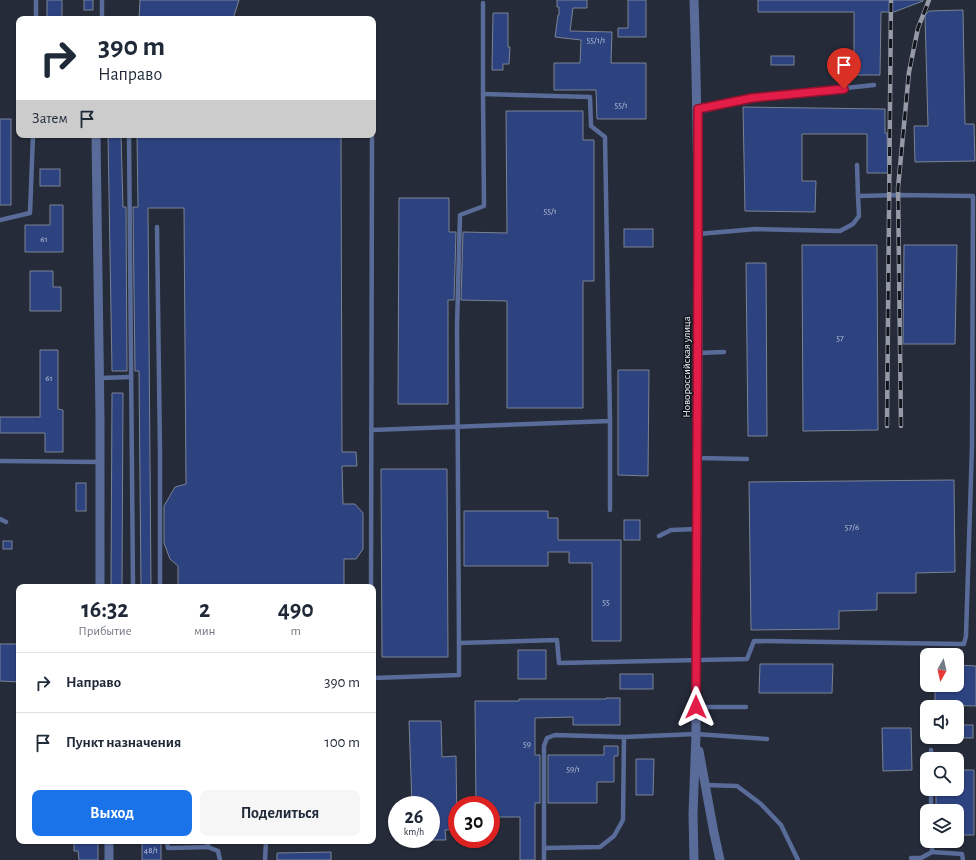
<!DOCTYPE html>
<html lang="ru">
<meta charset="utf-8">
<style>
body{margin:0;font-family:"Alegreya Sans",sans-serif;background:#f6f6f7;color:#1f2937;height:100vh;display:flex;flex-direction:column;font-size:15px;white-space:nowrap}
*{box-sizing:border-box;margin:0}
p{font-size:13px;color:#747a83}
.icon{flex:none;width:22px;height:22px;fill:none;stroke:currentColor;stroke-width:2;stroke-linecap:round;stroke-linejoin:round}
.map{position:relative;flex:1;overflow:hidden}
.side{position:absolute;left:16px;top:584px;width:360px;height:260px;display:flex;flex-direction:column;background:#fff;border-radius:8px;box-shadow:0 1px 3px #0004}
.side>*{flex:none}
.guide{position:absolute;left:16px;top:16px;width:360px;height:122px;border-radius:8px;box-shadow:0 1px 3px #0004;background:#fff;color:#1f2937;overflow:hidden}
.needle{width:26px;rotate:188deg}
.fabs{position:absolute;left:920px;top:648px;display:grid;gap:8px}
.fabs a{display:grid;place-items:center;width:44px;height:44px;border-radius:8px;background:#fff;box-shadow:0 1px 3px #0004;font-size:20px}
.speed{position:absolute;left:388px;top:796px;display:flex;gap:8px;font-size:20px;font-weight:700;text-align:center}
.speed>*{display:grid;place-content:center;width:52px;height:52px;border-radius:50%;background:#fff;box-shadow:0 1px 3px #0004;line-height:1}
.speed small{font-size:10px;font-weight:400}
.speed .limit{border:6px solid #d22;background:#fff;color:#111}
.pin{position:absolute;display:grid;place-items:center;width:34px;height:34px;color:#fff;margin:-41px -17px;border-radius:50% 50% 50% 0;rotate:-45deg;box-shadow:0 0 4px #0007}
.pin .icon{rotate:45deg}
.me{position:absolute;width:44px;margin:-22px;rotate:0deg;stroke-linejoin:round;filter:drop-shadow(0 0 3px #0008)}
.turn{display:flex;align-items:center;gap:14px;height:84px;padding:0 16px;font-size:18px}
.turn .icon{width:52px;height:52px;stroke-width:2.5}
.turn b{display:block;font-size:28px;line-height:34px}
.then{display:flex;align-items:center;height:38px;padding:0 16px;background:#0003;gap:8px;font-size:15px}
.eta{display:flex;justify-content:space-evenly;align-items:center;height:68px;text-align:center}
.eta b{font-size:24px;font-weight:700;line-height:28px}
.cta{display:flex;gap:8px;margin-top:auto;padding:8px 16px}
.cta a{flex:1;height:46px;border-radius:8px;background:#1a73e8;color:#fff;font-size:16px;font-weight:700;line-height:46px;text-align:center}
.cta a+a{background:#f6f6f7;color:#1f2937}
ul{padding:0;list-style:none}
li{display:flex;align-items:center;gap:12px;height:60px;padding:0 16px;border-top:1px solid #e0e1e3}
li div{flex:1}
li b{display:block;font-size:15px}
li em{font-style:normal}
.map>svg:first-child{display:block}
.building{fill:#2d4380;stroke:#7a8293}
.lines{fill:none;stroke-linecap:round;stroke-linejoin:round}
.service{stroke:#596c99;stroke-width:4.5}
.minor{stroke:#596c99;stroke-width:9}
.rail-casing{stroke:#959aa6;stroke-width:4.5}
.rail{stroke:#11141a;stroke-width:3;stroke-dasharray:9;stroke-linecap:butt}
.route-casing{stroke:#92132f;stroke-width:10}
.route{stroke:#e11d48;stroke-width:7}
.labels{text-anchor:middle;stroke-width:3;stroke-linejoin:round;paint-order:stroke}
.number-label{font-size:9px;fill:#bcc4db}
.street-label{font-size:11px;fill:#ebeff9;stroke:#11141a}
</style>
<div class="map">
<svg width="976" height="860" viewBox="0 0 976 860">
<rect width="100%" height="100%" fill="#252b39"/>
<g class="building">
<rect x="47" y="0" width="15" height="19"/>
<rect x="84" y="0" width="9" height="10"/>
<path d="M140 0H239L233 19H139Z"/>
<path d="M557 0H587V8H573L570 31 612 32 611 63H646V119H597L596 90H554V63H580L581 40 555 37 558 15H559V7H557Z"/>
<path d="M628 0H646V37H618V28H628Z"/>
<path d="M758 0H923V1L894 12H881L880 75H854V12H758Z"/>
<path d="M963 10 965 124H974L975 161 915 162 914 126H928L925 15 929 11Z"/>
<path d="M493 13H508V47H510L509 64H503V70H492Z"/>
<rect x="771" y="56" width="23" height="9"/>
<path d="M743 107 885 109V133H887L888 173H867V134H802V181H816L815 212 745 211Z"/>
<path d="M506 111H583V140H594V281H583V408H507V301L461 300 463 232 507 233Z"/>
<rect x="0" y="119" width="11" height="86"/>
<path d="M108 135H121L123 207H126L127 371H112Z"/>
<path d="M137 135H341L342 452H356L357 466H342L343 504H355L363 513V549L356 559H344V587H178V566L170 559 164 543V506L175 487 186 484 184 208H148L151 587H141L139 371H135L133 207H138Z"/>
<rect x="40" y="169" width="20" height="17"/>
<path d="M399 198H449V232H456L454 300H448V404H398Z"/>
<path d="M50 205H63V252H25V225H50Z"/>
<rect x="624" y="229" width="29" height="18"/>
<path d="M802 245H877L878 430 803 431Z"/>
<path d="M904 245H957L955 344H903Z"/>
<path d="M746 263H766L767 436H748Z"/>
<path d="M30 271H53V287H61V311H30Z"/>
<path d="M40 350H58V409L63 410V452H45V433H0V417H40Z"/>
<path d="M618 370H649L648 476 618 475Z"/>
<path d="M112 393H123L122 587H111Z"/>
<path d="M381 469H447L448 657H382Z"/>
<path d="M954 480 955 572 916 573V593H877V610L839 611V629L751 630 749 482Z"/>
<rect x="76" y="483" width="10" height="28"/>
<path d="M464 511H548V518H558V540H621V641H592V563H569V552H548V566H464Z"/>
<rect x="624" y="520" width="16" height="20"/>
<rect x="3" y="541" width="9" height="8"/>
<path d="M0 644H19V682L0 681Z"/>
<rect x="518" y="650" width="28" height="29"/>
<path d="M760 664H833L832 693H759Z"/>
<path d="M957 665 976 666V706L935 705V685H957Z"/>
<rect x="620" y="674" width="33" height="15"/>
<path d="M606 698H620V725H573V717L535 718V755H540V803H535V860H520V817H491V805H476L475 701H519V699H606Z"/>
<path d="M409 721H441L442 757 456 756 457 829 445 830 446 840H431V805H412Z"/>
<rect x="957" y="725" width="16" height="13"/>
<path d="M882 728H911L912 770 883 771Z"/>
<path d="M604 746H618V756H614V782H597V803H548V755H604Z"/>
<path d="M636 759H654L653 795H636Z"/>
<path d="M957 770H974V835H957V811H936V789H957Z"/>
<path d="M74 841H98V860H79L78 851H74Z"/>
<rect x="142" y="841" width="19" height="19"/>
<path d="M331 852V860H277V853Z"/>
</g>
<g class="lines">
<g class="service">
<path d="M102 0V18"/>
<path d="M36 19V0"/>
<path d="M483 94 590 97 591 126 605 137 610 421V510"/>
<path d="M698 109 752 98 874 85"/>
<path d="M129 135 133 587"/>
<path d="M0 220 30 213 33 135"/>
<path d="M157 227 160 453V587"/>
<path d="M698 234 756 229 840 231 853 224 859 216 858 196"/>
<path d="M698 353 724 352"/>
<path d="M100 378 131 377"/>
<path d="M372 430 610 421"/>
<path d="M697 458 747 459"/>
<path d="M0 461 100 462"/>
<path d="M0 519 6 522"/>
<path d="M659 536 671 530 697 529"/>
<path d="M371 587 372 135"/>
<path d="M459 643 457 326 460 215 484 206 483 94V3"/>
<path d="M373 678 459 675V643L557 640 559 663 747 659 754 641 964 644 966 636 972 446 973 196 898 195 858 196 857 165"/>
<path d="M696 707H746"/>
<path d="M931 750V759"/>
<path d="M705 785 737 786 761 804 781 825 798 860"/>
<path d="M931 789V811"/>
<path d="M167 841 168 848 208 847"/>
<path d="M208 841V847L218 851 220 860"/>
<path d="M544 848 600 847 614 836 623 820 624 737"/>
<path d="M932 852 962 854 963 860"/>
<path d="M911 858H921L932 852V841"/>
<path d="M265 860 266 841"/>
<path d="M544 860V746L547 738 555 735 624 737 696 734 767 739"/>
</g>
<g class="minor">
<path d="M96 135 100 418V587"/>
<path d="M699 751 714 833 720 860"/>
<path d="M109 841V860"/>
<path d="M694 860 693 814 696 734C696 489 702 245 694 0"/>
</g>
<defs>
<g id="rail">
<path d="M887 426 891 0"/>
<path d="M901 426 898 188 909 72 918 28 929 0"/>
</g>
</defs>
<use href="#rail" class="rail-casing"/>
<use href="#rail" class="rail"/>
</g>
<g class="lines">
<defs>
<path id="route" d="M696 707 698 234V109L752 98 844 89"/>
</defs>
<use href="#route" class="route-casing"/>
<use href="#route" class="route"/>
</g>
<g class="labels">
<g class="number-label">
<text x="596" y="43">55/1/1</text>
<text x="621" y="108">55/1</text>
<text x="550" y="214">55/1</text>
<text x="44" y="242">61</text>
<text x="840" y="341">57</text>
<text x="49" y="381">61</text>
<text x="852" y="530">57/6</text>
<text x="606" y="605">55</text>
<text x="527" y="747">59</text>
<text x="573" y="772">59/1</text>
<text x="151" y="853">48/1</text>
</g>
<g class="street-label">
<text transform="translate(686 367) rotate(-90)" y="4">Новороссийская улица</text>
</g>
</g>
</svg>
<div class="fabs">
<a><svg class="needle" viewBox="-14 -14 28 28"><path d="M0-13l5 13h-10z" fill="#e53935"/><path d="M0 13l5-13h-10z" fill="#747a83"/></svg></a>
<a><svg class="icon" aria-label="sound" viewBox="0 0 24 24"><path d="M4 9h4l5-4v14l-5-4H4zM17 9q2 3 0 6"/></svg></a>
<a><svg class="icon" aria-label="search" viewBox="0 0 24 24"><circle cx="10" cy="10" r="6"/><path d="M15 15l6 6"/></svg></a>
<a><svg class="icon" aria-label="layers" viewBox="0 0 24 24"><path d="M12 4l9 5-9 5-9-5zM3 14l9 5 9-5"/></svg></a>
</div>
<div class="speed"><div>26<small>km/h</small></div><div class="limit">30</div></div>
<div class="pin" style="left:844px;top:89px;background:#d93025"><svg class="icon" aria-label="arrive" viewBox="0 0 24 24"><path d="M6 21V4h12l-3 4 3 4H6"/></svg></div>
<svg class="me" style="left:696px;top:707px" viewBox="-20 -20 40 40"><path d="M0-17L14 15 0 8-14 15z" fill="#e11d48" stroke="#fff" stroke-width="4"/></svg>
<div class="guide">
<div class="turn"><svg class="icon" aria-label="right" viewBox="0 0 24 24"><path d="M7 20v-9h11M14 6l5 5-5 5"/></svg><div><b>390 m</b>Направо</div></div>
<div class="then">Затем<svg class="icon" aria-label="arrive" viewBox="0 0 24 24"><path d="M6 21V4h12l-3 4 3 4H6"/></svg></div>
</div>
<section class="side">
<div class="eta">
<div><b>16:32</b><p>Прибытие</p></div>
<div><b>2</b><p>мин</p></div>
<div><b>490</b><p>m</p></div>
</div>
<ul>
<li><svg class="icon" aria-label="right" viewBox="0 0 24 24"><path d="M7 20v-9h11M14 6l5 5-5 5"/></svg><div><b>Направо</b></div><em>390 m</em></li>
<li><svg class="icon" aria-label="arrive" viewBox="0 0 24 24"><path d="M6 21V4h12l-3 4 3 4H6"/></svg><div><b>Пункт назначения</b></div><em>100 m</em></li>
</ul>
<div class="cta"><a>Выход</a><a>Поделиться</a></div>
</section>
</div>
